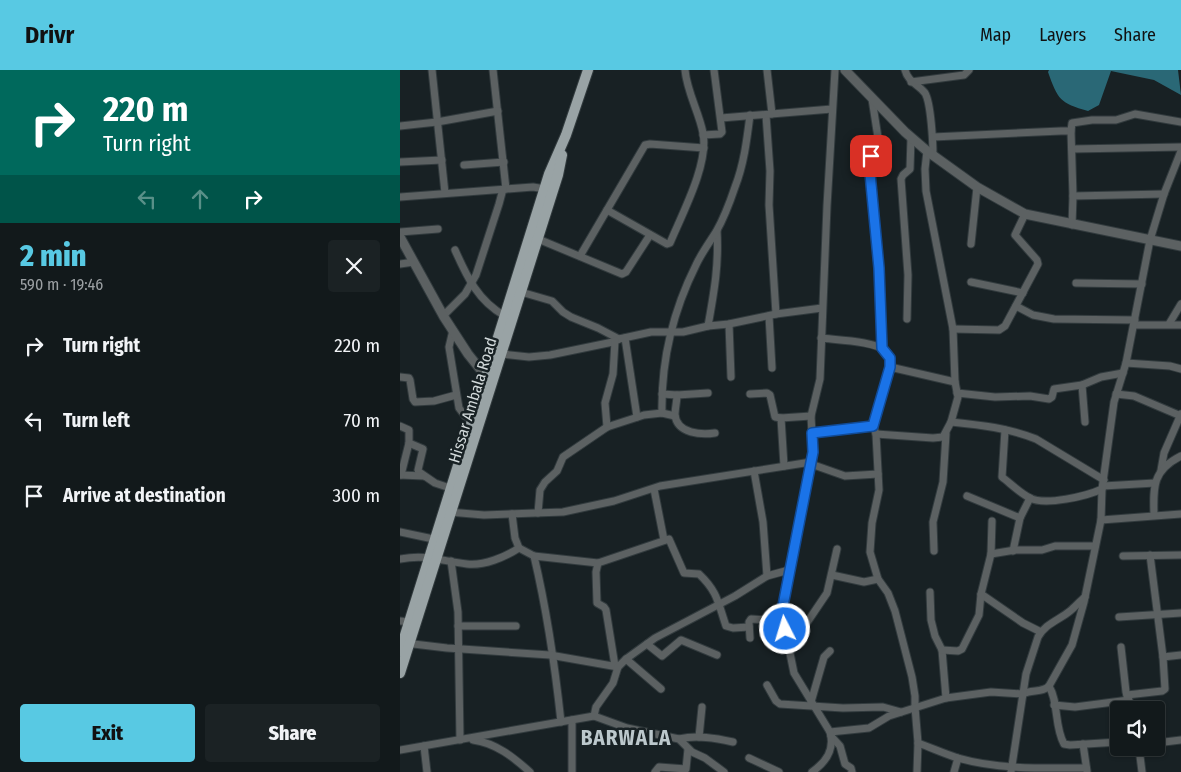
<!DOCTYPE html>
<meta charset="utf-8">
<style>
body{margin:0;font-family:"Fira Sans Condensed",sans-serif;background:#1b2224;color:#f1f3f6;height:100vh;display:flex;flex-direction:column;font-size:19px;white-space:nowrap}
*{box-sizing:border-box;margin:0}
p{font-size:16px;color:#9ca0a3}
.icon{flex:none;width:28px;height:28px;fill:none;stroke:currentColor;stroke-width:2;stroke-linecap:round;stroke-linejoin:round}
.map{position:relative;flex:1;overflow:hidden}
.sheet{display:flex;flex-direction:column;background:#12191b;width:400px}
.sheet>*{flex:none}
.top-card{background:#00695c;color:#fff;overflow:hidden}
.buttons{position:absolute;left:710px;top:631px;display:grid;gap:10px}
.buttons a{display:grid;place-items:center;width:55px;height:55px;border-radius:5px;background:#12191b;box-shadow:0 1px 4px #0004,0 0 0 1px #31383a;font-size:25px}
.pin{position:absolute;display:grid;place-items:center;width:42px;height:42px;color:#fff;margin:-21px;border-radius:10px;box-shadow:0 2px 8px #0006}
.me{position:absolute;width:55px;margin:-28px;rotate:355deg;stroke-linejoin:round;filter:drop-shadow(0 0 4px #0008)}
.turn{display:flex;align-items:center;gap:18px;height:105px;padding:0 20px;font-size:22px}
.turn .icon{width:65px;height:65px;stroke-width:2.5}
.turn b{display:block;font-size:35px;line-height:42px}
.lanes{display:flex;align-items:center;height:48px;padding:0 20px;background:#0003;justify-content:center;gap:25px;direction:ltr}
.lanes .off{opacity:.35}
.round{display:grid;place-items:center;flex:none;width:52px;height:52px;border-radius:5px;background:#1b2224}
.headline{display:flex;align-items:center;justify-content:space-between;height:85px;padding:0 20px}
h1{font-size:30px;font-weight:800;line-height:38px;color:#58c9e3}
.action{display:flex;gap:10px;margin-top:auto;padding:10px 20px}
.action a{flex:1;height:58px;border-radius:5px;background:#58c9e3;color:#111;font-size:20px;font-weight:800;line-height:58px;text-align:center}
.action a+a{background:#1b2224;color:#f1f3f6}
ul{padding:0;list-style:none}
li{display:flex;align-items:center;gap:15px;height:75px;padding:0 20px}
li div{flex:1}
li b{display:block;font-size:19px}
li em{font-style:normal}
header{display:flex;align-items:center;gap:30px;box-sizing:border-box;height:70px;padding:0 25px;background:#58c9e3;color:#111}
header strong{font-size:24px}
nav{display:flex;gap:28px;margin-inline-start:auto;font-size:18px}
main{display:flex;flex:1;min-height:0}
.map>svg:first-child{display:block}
.water{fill:#2a6876}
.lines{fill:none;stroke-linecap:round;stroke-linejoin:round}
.minor-casing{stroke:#323b3e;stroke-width:9}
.tertiary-casing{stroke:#323b3e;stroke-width:11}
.primary-casing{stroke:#323b3e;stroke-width:12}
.minor{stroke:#5c6162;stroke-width:7}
.tertiary{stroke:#5c6162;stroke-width:9}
.primary{stroke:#99a3a5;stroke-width:10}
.route-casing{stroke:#114b97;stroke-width:12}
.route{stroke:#1a73e8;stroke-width:9}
.labels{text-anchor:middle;stroke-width:5;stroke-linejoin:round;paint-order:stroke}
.street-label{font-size:16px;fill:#d3dadb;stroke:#182124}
.district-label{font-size:21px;font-weight:bold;letter-spacing:1px;fill:#bcc8cc;stroke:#182124}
</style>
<header>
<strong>Drivr</strong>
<nav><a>Map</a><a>Layers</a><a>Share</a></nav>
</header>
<main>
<section class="sheet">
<div class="top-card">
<div class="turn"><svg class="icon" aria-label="right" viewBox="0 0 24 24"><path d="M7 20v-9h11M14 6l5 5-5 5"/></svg><div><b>220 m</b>Turn right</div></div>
<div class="lanes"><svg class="icon off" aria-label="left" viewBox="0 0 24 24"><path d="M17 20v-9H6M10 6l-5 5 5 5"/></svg><svg class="icon off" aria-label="ahead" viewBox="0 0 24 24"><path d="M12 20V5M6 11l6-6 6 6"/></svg><svg class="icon" aria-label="right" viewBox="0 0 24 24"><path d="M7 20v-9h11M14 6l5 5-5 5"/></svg></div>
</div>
<div class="headline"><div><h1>2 min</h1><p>590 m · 19:46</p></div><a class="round"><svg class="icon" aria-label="close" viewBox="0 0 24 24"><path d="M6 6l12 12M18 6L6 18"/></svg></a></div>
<ul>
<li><svg class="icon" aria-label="right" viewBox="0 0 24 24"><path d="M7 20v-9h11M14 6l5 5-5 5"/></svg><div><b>Turn right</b></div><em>220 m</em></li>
<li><svg class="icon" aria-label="left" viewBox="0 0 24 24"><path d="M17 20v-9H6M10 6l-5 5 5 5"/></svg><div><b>Turn left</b></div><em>70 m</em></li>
<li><svg class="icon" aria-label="arrive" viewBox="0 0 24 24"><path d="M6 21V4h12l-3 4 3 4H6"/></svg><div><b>Arrive at destination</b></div><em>300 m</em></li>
</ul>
<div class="action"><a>Exit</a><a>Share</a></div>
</section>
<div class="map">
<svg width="781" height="702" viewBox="0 0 781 702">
<rect width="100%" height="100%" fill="#182124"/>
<path class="water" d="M649 0H778L781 25 754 10 711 1 699 35 688 41C660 33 658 30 648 2Z"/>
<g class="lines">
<defs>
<g id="minor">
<path d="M32 0 45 123"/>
<path d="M93 0 106 119"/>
<path d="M367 0 372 44"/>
<path d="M505 0C508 12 518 14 525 23 531 33 533 73 533 86"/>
<path d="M511 12 564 5 569 0"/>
<path d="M472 29 479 74C478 82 470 85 469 93L481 233 483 278"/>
<path d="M366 45 370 101 369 135 376 244"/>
<path d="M321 48 432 39"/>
<path d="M0 56 37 52 98 41"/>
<path d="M303 65 320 64 322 62 314 0"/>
<path d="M533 67 661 61H671"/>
<path d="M672 79 781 77"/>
<path d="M0 92 42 90"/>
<path d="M64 95 104 92"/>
<path d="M673 126 764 124"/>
<path d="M0 127 133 117 145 119"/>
<path d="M207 140 267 174 270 173C282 144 309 94 303 63 299 42 287 22 285 0"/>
<path d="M672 155 673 126 671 61 672 53 692 50H716L735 44 781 52"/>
<path d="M0 162 38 159"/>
<path d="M138 169 222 204 226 202 250 165"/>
<path d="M571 174 577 117"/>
<path d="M55 180C67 207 78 231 105 246"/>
<path d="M180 186 245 75 250 74 304 78"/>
<path d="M0 194 14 192"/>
<path d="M571 212 623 223"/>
<path d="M676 213 742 214"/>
<path d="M121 222 152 231 163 242 171 247 198 258 219 269"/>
<path d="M616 236 633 245 654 249 735 250"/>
<path d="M44 245 65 224 76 205 99 134 103 119"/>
<path d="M369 246 372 298"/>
<path d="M507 249 508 205 501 109 503 105 510 99 511 68"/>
<path d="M329 254 331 307"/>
<path d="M769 254 781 234"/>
<path d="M734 255H781"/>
<path d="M308 256C314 222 319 196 317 161"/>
<path d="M553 259 599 260 605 256 638 194 637 190 615 165 625 144"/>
<path d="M53 260 49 277 59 338 65 346 72 349"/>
<path d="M225 268 237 347"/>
<path d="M421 268C436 270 477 271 487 282 491 287 490 292 490 297L473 355 476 364 479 420 472 453 470 482 478 509 488 523 495 541 512 607 515 626V637L518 673 517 702"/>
<path d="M102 284 129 287 150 285 213 272 219 269 251 262H283L308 256 329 254 376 244 422 238"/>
<path d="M726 293 770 296 781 299"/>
<path d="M490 297 555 312"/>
<path d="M0 307 9 308 10 310 13 329 15 332 34 331 56 325"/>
<path d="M682 315 685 352"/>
<path d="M557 323 595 327 630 326 649 329 652 327 654 319 682 315 701 307 723 303"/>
<path d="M262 324 277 325 308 323"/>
<path d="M350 324 367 323 370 325 375 347 381 348 411 346"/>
<path d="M716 324 734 326 781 346"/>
<path d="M277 325C277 331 275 339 275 345 277 364 302 365 315 363"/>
<path d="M262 343C261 292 273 241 296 195 301 184 309 173 316 162 324 148 330 132 335 117 344 94 347 69 350 45"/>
<path d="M381 348 384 396"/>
<path d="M551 352C580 355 609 358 636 369L704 410"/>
<path d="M0 356 9 360V373L23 379 18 400 19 402 35 413 53 419"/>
<path d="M207 357 205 333 213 304 215 271"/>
<path d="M605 360 602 407C611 414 620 423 630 428 645 436 687 426 702 419"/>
<path d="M412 363 473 356"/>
<path d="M476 364 533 368 543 367 551 352 558 327 555 312 553 259 526 121 525 99 527 81"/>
<path d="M411 394 445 406 478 404"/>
<path d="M761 400 764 383 781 344"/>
<path d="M354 401 363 452 367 506"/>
<path d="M0 405 24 406"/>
<path d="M1 405 9 373"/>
<path d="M703 416 755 413"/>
<path d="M254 419 264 470"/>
<path d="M567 426 620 448"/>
<path d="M49 442 84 445 163 442 214 431 260 416 411 392"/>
<path d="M138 443 140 420 145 412 157 401 163 387 207 357 244 345 262 343 275 346"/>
<path d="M112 444 115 468 119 478 134 486C147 541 155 596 161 652"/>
<path d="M754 445C753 416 753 400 781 386"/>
<path d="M701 450 781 444"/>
<path d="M0 462 38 470"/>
<path d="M534 481 533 452 543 412 546 364"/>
<path d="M613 481 620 448 630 428"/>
<path d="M591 484 615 480H642L655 476H695"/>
<path d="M134 486 198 493 269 469 284 503 299 504C318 522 318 533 326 556L333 558 349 557"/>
<path d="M723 486 781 485"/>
<path d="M0 489C27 484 41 491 67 494 84 496 105 487 119 478"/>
<path d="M51 491 58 542 60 670"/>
<path d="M198 493 196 502 197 533 204 537 206 540 215 596"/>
<path d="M432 505 464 512 478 509"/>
<path d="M530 522 531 550 535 566 542 580 546 628"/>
<path d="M581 524 623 553 641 562"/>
<path d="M719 547 781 543"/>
<path d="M0 551 10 552"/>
<path d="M58 556H116"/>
<path d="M385 559H400L404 557 427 523 437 479"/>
<path d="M350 568 349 552 351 549 381 551"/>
<path d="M5 573 47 578 150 585 218 597"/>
<path d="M247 574 262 586 281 570 317 585"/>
<path d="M721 577 726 622 731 640"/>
<path d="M542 580 558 581 562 579 579 545 581 524 591 484 592 451"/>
<path d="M763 587 781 585"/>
<path d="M226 589 261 619"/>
<path d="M367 615 376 631 380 634 443 638 483 637 501 642"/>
<path d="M649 616C659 633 654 656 664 674L670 675 719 672"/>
<path d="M727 625 762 621 765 619 763 587 750 485"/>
<path d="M411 632 424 587 430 581"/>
<path d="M654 635 675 637 729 630"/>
<path d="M194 646 196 637 213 613 218 597 226 589 255 568 335 526 367 506 389 500"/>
<path d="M172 650V702"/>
<path d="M430 662 469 658 489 646 546 628 591 622 623 624C631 619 643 623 649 616L672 575 684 532 701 450 702 419 714 332 726 293 750 170 764 124 781 81"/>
<path d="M431 666 440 676 445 694 451 698 452 702"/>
<path d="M299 667 302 637"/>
<path d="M279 669C297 665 315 668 333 672"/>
<path d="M73 670C96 673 113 687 130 702"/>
<path d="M518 673C532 678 545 684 558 688 600 700 644 698 686 698"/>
<path d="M756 673 781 670"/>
<path d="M683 674 687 701"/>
<path d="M24 676 27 702"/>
<path d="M739 678 742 702"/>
<path d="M0 680 194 646 227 658 279 669 292 682 305 688 324 702"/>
<path d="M349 688 379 702"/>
<path d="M255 702 259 697 286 699 288 679"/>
<path d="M412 702C426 692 435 680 430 662L394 603 385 559 381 551 413 382 411 346 420 309 427 136 435 0"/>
<path d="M554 702 558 688"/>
<path d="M611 702 626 604 638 567C645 554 659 550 670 541 675 537 680 531 685 527"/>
</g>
<g id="tertiary">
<path d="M445 0 505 62 527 81 577 117 625 144 781 176"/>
<path d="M0 167 44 247 68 284 88 309"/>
</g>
<g id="primary">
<path d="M0 581 149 104 166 65 188 0"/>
<path d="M0 603 158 105 162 85"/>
</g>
</defs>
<use href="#minor" class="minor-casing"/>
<use href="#tertiary" class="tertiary-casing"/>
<use href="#primary" class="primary-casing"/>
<use href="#minor" class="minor"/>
<use href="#tertiary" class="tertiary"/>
<use href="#primary" class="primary"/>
</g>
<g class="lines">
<defs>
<path id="route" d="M385 559 380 551 413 382 412 363 473 356 490 297V288L482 278 479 198 469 93 471 86"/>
</defs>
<use href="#route" class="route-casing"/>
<use href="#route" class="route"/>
</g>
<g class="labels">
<g class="street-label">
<text transform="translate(72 330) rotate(-73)" y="6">Hissar Ambala Road</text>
</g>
<g class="district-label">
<text x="226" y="675">BARWALA</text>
</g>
</g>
</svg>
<div class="buttons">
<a><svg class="icon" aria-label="sound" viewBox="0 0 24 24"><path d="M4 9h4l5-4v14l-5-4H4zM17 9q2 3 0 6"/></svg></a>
</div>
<div class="pin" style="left:471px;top:86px;background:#d93025"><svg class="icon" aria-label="arrive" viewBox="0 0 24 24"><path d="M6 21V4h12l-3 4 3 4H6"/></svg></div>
<svg class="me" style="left:385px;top:559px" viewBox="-20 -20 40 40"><circle r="17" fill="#1a73e8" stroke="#fff" stroke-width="3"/><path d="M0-11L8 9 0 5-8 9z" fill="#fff"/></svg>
</div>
</main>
